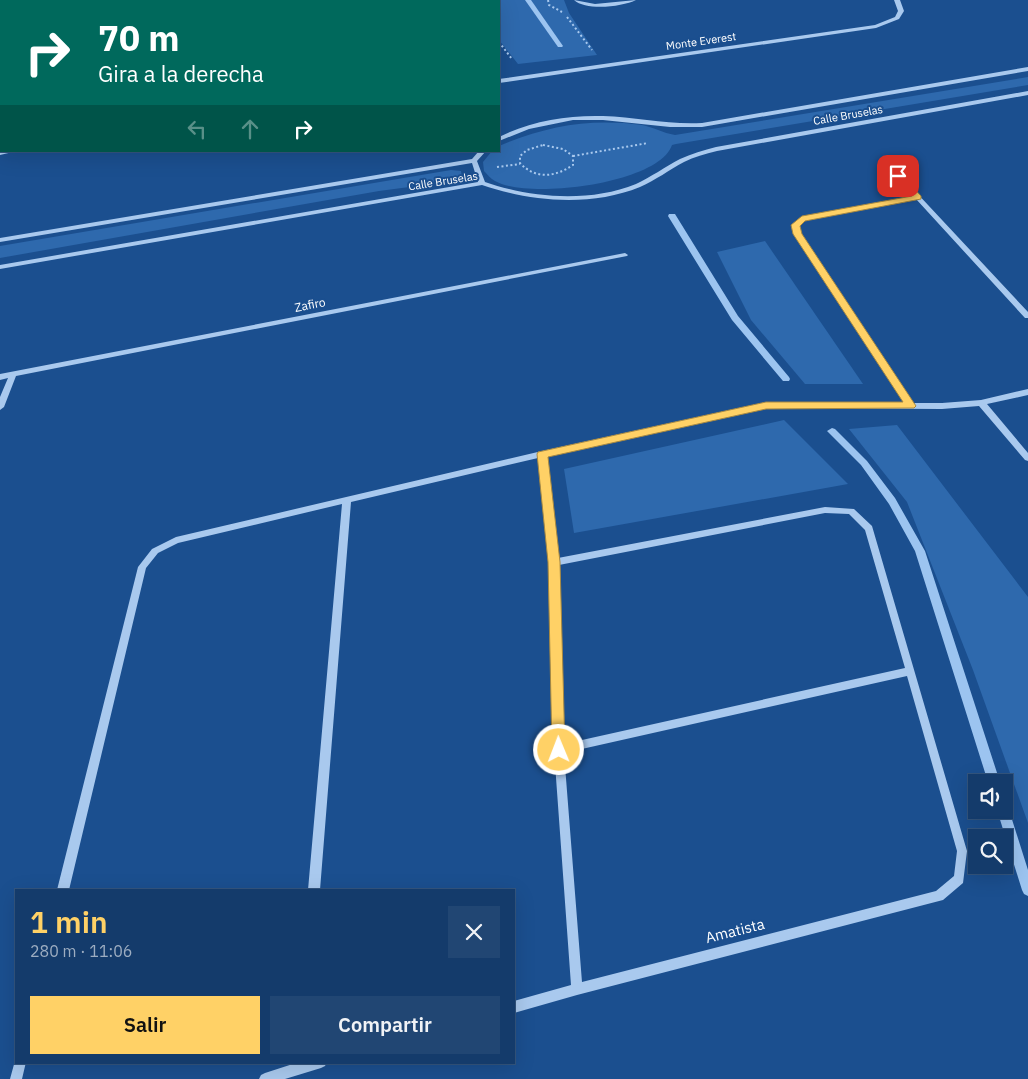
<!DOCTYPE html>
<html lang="es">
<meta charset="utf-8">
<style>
body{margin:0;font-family:"IBM Plex Sans",sans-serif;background:#214673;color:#f1f3f6;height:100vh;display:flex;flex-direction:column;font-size:19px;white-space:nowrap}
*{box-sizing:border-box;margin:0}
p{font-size:16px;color:#9dadc1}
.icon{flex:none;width:28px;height:28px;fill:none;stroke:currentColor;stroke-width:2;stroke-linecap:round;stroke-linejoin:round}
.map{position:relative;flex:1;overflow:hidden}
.panel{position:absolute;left:15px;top:889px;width:500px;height:175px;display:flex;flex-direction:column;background:#143b6b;border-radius:0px;box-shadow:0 5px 20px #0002,0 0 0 1px #33557e}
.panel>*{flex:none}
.guide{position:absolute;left:0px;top:0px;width:500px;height:152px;box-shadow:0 5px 20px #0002,0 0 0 1px #33557e;background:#00695c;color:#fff;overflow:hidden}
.fabs{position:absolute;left:968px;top:774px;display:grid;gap:10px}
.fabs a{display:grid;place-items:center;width:45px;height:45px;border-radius:0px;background:#143b6b;box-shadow:0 5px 20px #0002,0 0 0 1px #33557e;font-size:25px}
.pin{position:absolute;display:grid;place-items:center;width:42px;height:42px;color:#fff;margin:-21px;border-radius:10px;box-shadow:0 2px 8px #0006}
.me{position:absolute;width:55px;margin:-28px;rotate:359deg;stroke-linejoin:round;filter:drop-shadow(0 0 4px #0008)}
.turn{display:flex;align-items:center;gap:18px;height:105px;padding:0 15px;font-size:22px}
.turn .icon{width:65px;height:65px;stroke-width:2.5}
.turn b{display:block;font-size:35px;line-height:42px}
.lanes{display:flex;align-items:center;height:48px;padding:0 15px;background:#0003;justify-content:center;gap:25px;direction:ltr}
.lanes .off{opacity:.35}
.round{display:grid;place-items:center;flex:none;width:52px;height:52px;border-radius:0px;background:#214673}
.headline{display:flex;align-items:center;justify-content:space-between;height:85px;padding:0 15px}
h1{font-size:30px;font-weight:600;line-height:38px;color:#ffd166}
.cta{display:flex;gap:10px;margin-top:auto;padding:10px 15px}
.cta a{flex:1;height:58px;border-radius:0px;background:#ffd166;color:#111;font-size:20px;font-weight:600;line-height:58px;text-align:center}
.cta a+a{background:#214673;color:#f1f3f6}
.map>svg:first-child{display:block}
.green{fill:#2e69ad}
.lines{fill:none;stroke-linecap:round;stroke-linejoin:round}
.stream{fill:#9cc4f0;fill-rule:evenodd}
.path{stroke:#a9c9ee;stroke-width:2;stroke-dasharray:2 2.5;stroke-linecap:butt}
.minor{fill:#a9c9ee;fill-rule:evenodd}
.route{fill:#ffd166;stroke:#a68842}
.labels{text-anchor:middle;stroke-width:4;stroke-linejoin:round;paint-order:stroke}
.far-street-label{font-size:11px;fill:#fff;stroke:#1b4f8f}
.street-label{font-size:12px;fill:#fff;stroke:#1b4f8f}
.near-street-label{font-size:15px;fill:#fff;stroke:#1b4f8f}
</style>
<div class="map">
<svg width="1028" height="1079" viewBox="0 0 1028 1079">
<rect width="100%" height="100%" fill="#1b4f8f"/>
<g class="green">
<path d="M466 0H564L569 13 597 55 518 64 499 40V1Z"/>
<path d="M1028 77V85L676 144 672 145C659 184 528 200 495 181 491 179 487 174 484 171L483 162 492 151H499V146C546 126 590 118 642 125 653 127 663 133 675 135Z"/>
<path d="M451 170 461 171 462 177 455 181 379 191 0 258V246Z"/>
<path d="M765 241 863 384H805L751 320 717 252Z"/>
<path d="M784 420 848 484 574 533 564 469Z"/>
<path d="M897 425 1028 597V823L973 670 907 502 849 429Z"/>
</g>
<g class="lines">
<g class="stream">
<path d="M525 0H531L563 46 562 47H558Z"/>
<path d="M669 214H675L738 316 789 377 790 379 789 381H783L732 320 668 216Z"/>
<path d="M832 428 835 429 867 461 895 498 925 551 1000 782H988L915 551 889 504 861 465 827 431Z"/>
<path d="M1004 805 1007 806 1009 810 1028 870V896L1024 894 1022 890 997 810H1004Z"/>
</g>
<g class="path">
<path d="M548 0 549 5 562 12"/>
<path d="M567 17 592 50"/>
<path d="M499 42 512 59"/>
<path d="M543 145 563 149 573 156V165C555 177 536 180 520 163V156L527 150Z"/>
<path d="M573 156 648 143"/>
<path d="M497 167 520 164"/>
</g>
<g class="minor">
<path d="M201 0H215L213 1H201Z"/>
<path d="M448 0H454L455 1H449Z"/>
<path d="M574 0 595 4 636 0C622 7 586 11 574 0Z"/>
<path d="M894 0H900L904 11 899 19 876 28 499 83V79L875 25 895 17 898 11Z"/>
<rect x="0" y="26" width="1" height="4"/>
<path d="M1028 67V71L702 127H670L603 120H573L529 129 499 141V137C531 121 567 115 603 116 636 117 669 125 702 123Z"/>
<path d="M1 83V87L0 88V84Z"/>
<path d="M1028 91V95L717 151C705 154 694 157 684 162 669 170 656 180 640 187 591 207 531 202 482 185L0 269V265L478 182 472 163 0 242V238L472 159 479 151H486L477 161 485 182C531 198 589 203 636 184 651 177 665 167 680 159 691 154 704 150 716 147Z"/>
<path d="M0 151H17L0 155Z"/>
<path d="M898 174 900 175 1028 312V318H1025L916 199 804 221 798 225 800 234 913 403H942L981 400 1028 389V395L987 404 1028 453V461L1025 460 979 406 942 409 766 408 546 456 558 558 825 507 854 509 872 526 967 851 963 883 943 900 577 995 514 1013V1001L571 985 554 750 550 562 538 458 351 502 320 890H308L342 504 178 543 158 553 146 568 69 890H57L138 567 152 549 176 537 542 451 766 402 905 403 794 234 792 225 802 217 913 196 895 176ZM825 513 849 514 865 530 905 668 564 744 559 565ZM907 676 957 851 954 876 936 891 582 982 564 753Z"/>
<path d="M625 253 628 255 627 256 16 376 4 407 0 410V397L8 378 0 380V374Z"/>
<path d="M16 1057V1062H26L22 1079H10Z"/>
<path d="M299 1062H327L325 1066 321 1068 285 1079H259L261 1075 265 1073Z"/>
</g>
</g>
<path class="route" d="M895 174H901L921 196V199L805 221 800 226 802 234 914 403 916 406 914 408 766 409 548 457 560 562 565 750 563 754 559 755 554 754 552 750 548 562 537 454 538 452 766 402H903L793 234 791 225 802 216 912 196 895 178Z"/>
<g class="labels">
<g class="far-street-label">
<text transform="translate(701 41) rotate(-8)" y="4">Monte Everest</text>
<text transform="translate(848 115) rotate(-10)" y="4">Calle Bruselas</text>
<text transform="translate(443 181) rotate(-9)" y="4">Calle Bruselas</text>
</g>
<g class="street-label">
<text transform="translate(310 305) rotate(-11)" y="4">Zafiro</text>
</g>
<g class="near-street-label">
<text transform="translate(735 931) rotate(-14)" y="5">Amatista</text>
</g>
</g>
</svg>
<div class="fabs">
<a><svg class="icon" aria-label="sound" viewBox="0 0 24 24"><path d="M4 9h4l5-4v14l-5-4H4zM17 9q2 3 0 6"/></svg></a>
<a><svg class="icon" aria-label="search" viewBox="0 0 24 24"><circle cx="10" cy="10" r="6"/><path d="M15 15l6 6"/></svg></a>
</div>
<div class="pin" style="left:898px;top:176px;background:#d93025"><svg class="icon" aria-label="arrive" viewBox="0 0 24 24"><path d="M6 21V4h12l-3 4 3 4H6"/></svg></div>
<svg class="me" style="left:559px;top:750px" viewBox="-20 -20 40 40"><circle r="17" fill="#ffd166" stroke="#fff" stroke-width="3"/><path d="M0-11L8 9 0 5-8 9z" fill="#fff"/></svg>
<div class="guide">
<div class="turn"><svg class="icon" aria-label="right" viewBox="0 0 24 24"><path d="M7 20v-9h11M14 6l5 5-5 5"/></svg><div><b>70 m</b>Gira a la derecha</div></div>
<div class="lanes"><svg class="icon off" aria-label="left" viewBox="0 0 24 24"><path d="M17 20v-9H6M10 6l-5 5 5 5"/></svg><svg class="icon off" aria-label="ahead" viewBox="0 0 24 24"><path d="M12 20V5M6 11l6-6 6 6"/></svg><svg class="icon" aria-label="right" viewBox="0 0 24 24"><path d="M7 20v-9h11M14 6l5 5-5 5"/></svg></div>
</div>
<section class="panel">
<div class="headline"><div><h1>1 min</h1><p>280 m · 11:06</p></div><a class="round"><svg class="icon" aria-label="close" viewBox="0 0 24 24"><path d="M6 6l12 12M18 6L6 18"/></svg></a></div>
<div class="cta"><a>Salir</a><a>Compartir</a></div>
</section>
</div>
